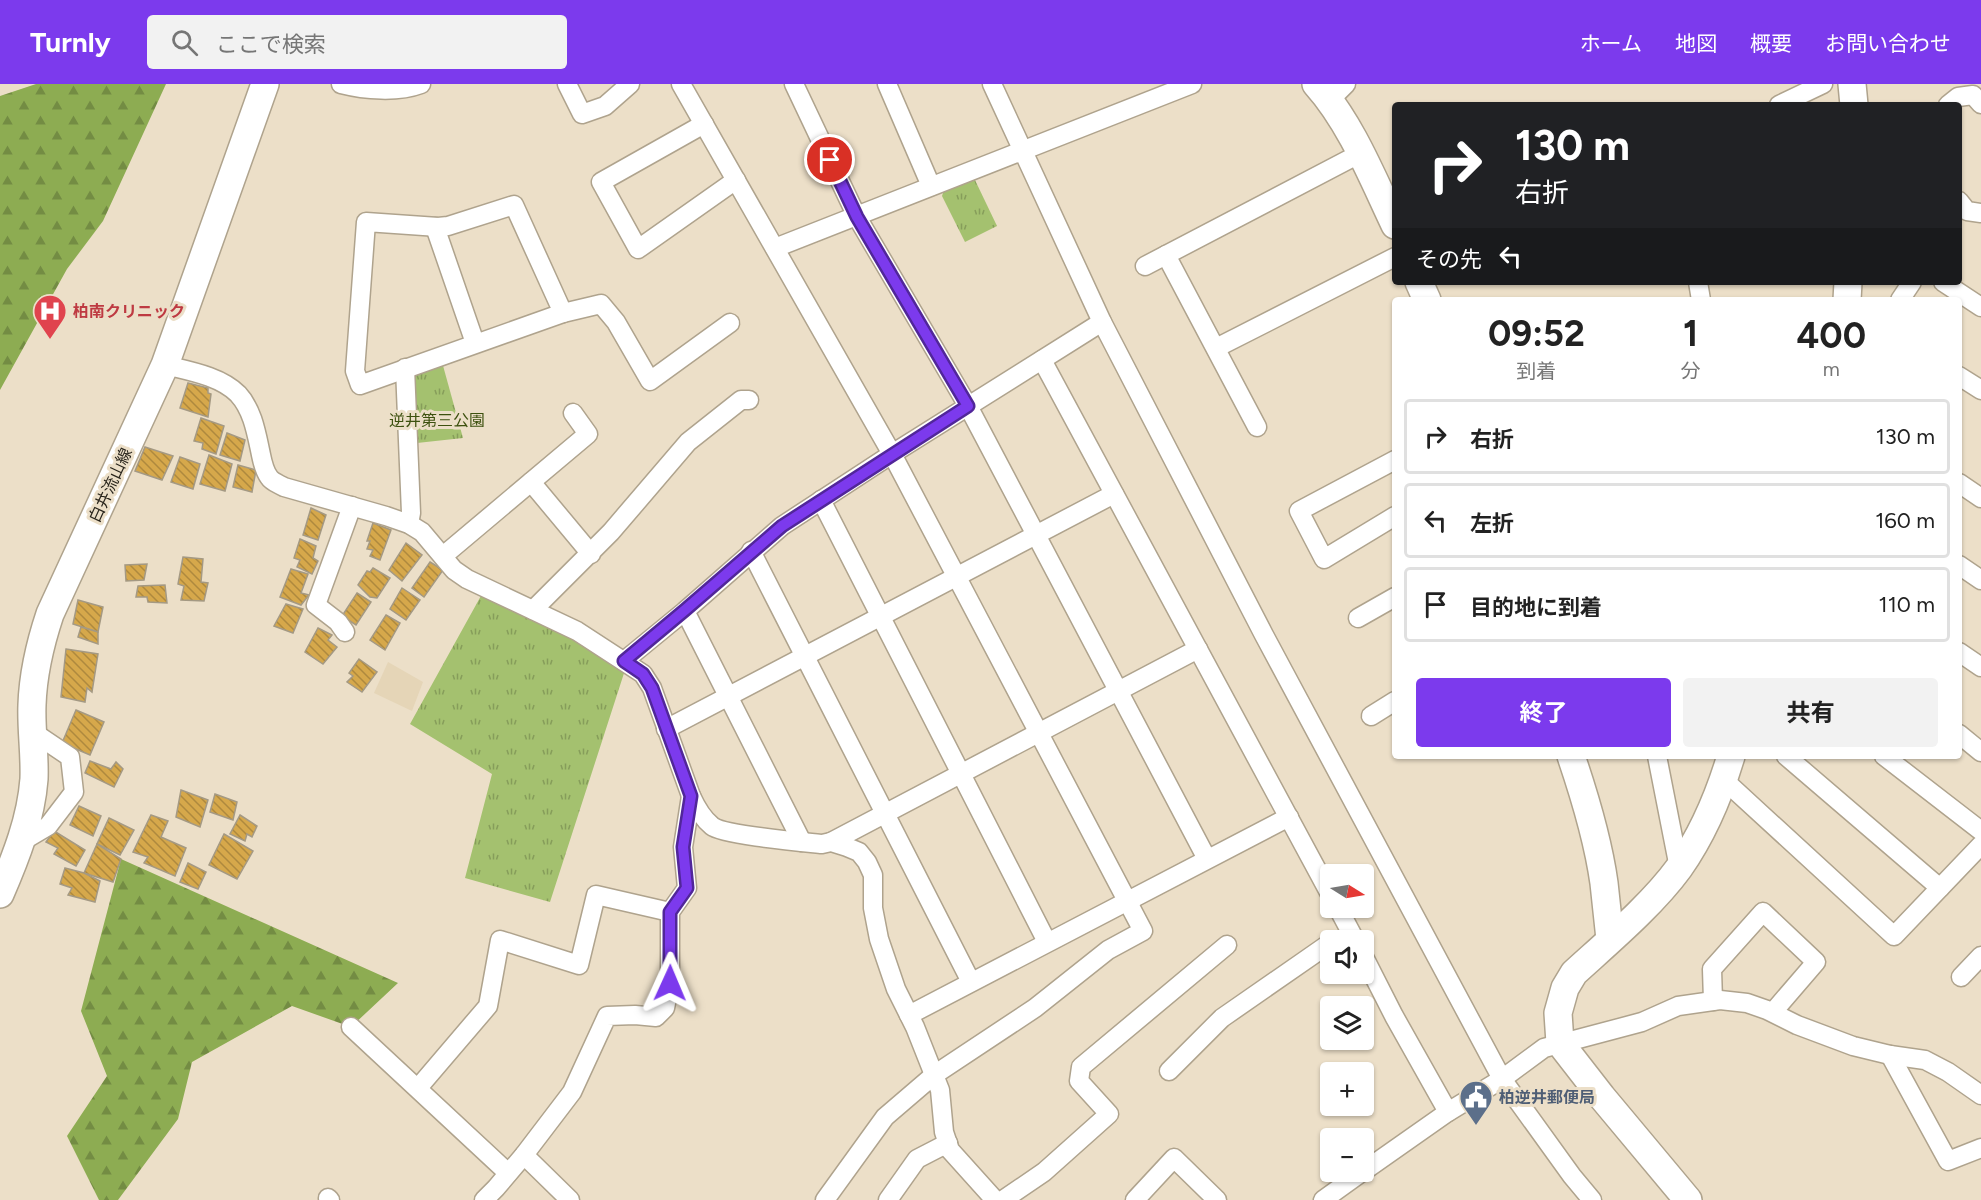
<!DOCTYPE html>
<html lang="ja">
<meta charset="utf-8">
<style>
body{margin:0;font-family:Figtree,"Noto Sans JP",sans-serif;background:#f2f2f2;color:#222;height:100vh;display:flex;flex-direction:column;font-size:22px;white-space:nowrap}
*{box-sizing:border-box;margin:0}
p{font-size:20px;color:#767676}
.icon{flex:none;width:33px;height:33px;fill:none;stroke:currentColor;stroke-width:2;stroke-linecap:round;stroke-linejoin:round}
.map{position:relative;flex:1;overflow:hidden}
.panel{position:absolute;left:1392px;top:213px;width:570px;height:462px;display:flex;flex-direction:column;background:#fff;border-radius:6px;box-shadow:0 2px 4px #0004}
.panel>*{flex:none}
.banner{position:absolute;left:1392px;top:18px;width:570px;height:183px;border-radius:6px;box-shadow:0 2px 4px #0004;background:#202124;color:#fff;overflow:hidden}
.needle{width:39px;rotate:101deg}
.controls{position:absolute;left:1320px;top:780px;display:grid;gap:12px}
.controls a{display:grid;place-items:center;width:54px;height:54px;border-radius:6px;background:#fff;box-shadow:0 2px 4px #0004;font-size:30px}
.pin{position:absolute;display:grid;place-items:center;width:51px;height:51px;color:#fff;margin:-26px;border:3px solid #fff;border-radius:50%;box-shadow:0 2px 6px #0007}
.me{position:absolute;width:66px;margin:-33px;rotate:1deg;stroke-linejoin:round;filter:drop-shadow(0 0 4px #0008)}
.turn{display:flex;align-items:center;gap:21px;height:126px;padding:0 24px;font-size:27px}
.turn .icon{width:78px;height:78px;stroke-width:2.5}
.turn b{display:block;font-size:42px;line-height:51px}
.then{display:flex;align-items:center;height:57px;padding:0 24px;background:#0003;gap:12px;font-size:22px}
.eta{display:flex;justify-content:space-evenly;align-items:center;height:102px;text-align:center}
.eta b{font-size:36px;font-weight:700;line-height:42px}
.button{display:flex;gap:12px;margin-top:auto;padding:12px 24px}
.button a{flex:1;height:69px;border-radius:6px;background:#7c3aed;color:#fff;font-size:24px;font-weight:700;line-height:69px;text-align:center}
.button a+a{background:#f2f2f2;color:#222}
ul{padding:0;list-style:none}
li{display:flex;align-items:center;gap:18px;height:75px;margin:0 12px 9px;padding:0 12px;border:3px solid #e0e0e0;border-radius:6px}
li div{flex:1}
li b{display:block;font-size:22px}
li em{font-style:normal}
header{display:flex;align-items:center;gap:36px;box-sizing:border-box;height:84px;padding:0 30px;background:#7c3aed;color:#fff}
header strong{font-size:28px}
nav{display:flex;gap:33px;margin-inline-start:auto;font-size:21px}
.search{width:420px;height:54px;background:#f2f2f2;display:flex;align-items:center;gap:15px;box-sizing:border-box;padding:0 21px;border-radius:6px;color:#767676;font-size:22px}
.map>svg:first-child{display:block}
.built{fill:#e5d5b7}
.grass{fill:url(#grass-tufts)}
.forest{fill:url(#forest-firs)}
.building{fill:url(#building-back-hatch);stroke:#a49983;stroke-width:1.5}
.lines{fill:none;stroke-linecap:round;stroke-linejoin:round}
.street-casing{stroke:#afa38d;stroke-width:21}
.secondary-casing{stroke:#afa38d;stroke-width:30}
.street{stroke:#fff;stroke-width:18}
.secondary{stroke:#fff;stroke-width:27}
.route-casing{stroke:#51269a;stroke-width:15}
.route{stroke:#7c3aed;stroke-width:10}
.labels{text-anchor:middle;stroke-width:6;stroke-linejoin:round;paint-order:stroke}
.health-label{font-size:16px;font-weight:bold;fill:#be3a42;stroke:#ecdfc8;text-anchor:start}
.park-label{font-size:16px;fill:#3d510f;stroke:#ecdfc8}
.street-label{font-size:16px;fill:#29251c;stroke:#ecdfc8}
.service-label{font-size:16px;font-weight:bold;fill:#4e5e75;stroke:#ecdfc8;text-anchor:start}
</style>
<header>
<strong>Turnly</strong>
<div class="search"><svg class="icon" aria-label="search" viewBox="0 0 24 24"><circle cx="10" cy="10" r="6"/><path d="M15 15l6 6"/></svg>ここで検索</div>
<nav><a>ホーム</a><a>地図</a><a>概要</a><a>お問い合わせ</a></nav>
</header>
<div class="map">
<svg width="1981" height="1116" viewBox="0 0 1981 1116">
<defs>
<pattern id="grass-tufts" width="24" height="20" patternUnits="userSpaceOnUse" patternTransform="scale(1.5)"><rect width="24" height="20" fill="#a4c16f"/><path d="M3 7l-1-3M5 7V3M7 7l1-3M15 17l-1-3M17 17v-4M19 17l1-3" fill="none" stroke="#869d5a"/></pattern>
<pattern id="forest-firs" width="22" height="20" patternUnits="userSpaceOnUse" patternTransform="scale(1.5)"><rect width="22" height="20" fill="#8dac52"/><path d="M5 1l3.5 6h-7zM16 11l3.5 6h-7z" fill="#738c43"/></pattern>
<pattern id="building-back-hatch" width="6" height="6" patternUnits="userSpaceOnUse" patternTransform="scale(1.5)"><rect width="6" height="6" fill="#d6a84b"/><path d="M-1 5l2 2M0 0l6 6M5-1l2 2" fill="none" stroke="#ae893e"/></pattern>
</defs>
<rect width="100%" height="100%" fill="#ecdfc8"/>
<path class="built" d="M388 578 423 598 412 627 374 609Z"/>
<g class="grass">
<path d="M974 94 997 142 965 158 942 112 944 106Z"/>
<path d="M442 278 463 354 417 359 414 293 419 286Z"/>
<path d="M482 510 578 552 626 583 550 818 465 794 492 690 410 640Z"/>
</g>
<g class="forest">
<path d="M36 0H166L103 137 67 185 0 306V12Z"/>
<path d="M121 775 398 899 351 943 292 922 192 978 178 1035 118 1116H99L67 1052 107 992 81 927Z"/>
</g>
<g class="building">
<path d="M188 299 208 304V309L211 310 208 333 180 324Z"/>
<path d="M201 334 224 342 216 370 202 365 203 359 194 357Z"/>
<path d="M227 349 245 356 240 377 220 371Z"/>
<path d="M145 363 173 372 162 396 135 387Z"/>
<path d="M209 371 232 380 225 407 200 400Z"/>
<path d="M180 373 200 380 193 405 171 398Z"/>
<path d="M238 381 256 386 252 408 233 403Z"/>
<path d="M311 424 326 431 318 456 303 451Z"/>
<path d="M373 439 391 446 380 476 370 472 373 466 367 465 370 457H367Z"/>
<path d="M300 455 316 462 313 474 318 477 312 490 297 483 300 476 294 474Z"/>
<path d="M406 459 422 471 402 497 389 486Z"/>
<path d="M183 473 203 475 201 498 208 499 204 517 181 516 184 502 178 500Z"/>
<path d="M430 478 443 486 424 513 412 504Z"/>
<path d="M147 480 144 496 126 497 125 481Z"/>
<path d="M373 484 390 494 377 514 370 513 358 501 367 487 370 488Z"/>
<path d="M291 485 308 490 301 509 309 511 301 521 280 513Z"/>
<path d="M165 501 167 519 148 518 147 513H136L138 502Z"/>
<path d="M402 504 420 516 406 536 390 525Z"/>
<path d="M357 509 371 518 356 541 342 532Z"/>
<path d="M78 516 103 523 98 548 73 540Z"/>
<path d="M286 520 303 525 293 549 274 542Z"/>
<path d="M386 531 400 539 385 566 370 556Z"/>
<path d="M81 543 98 548V560L78 553Z"/>
<path d="M318 544 332 551 328 556 337 563 323 580 305 568Z"/>
<path d="M66 565 98 570 92 608 87 604 85 618 61 613Z"/>
<path d="M359 575 377 588 362 608 347 598 353 592 349 589Z"/>
<path d="M76 626 104 638 90 671 62 659Z"/>
<path d="M90 677 111 685 116 678 123 685 114 703 85 689Z"/>
<path d="M181 706 208 716 200 743 176 733Z"/>
<path d="M215 710 237 718 233 736 210 728Z"/>
<path d="M79 722 101 732 93 752 70 741Z"/>
<path d="M151 731 168 737 161 753 186 764 175 792 144 779 148 773 133 768Z"/>
<path d="M240 731 257 742 252 753 247 750 245 757 230 750Z"/>
<path d="M109 734 134 746 120 771 97 760Z"/>
<path d="M54 747 85 766 76 782 54 770 58 764 46 758Z"/>
<path d="M224 750 253 767 237 795 209 781Z"/>
<path d="M97 760 121 775 113 798 84 789Z"/>
<path d="M188 779 206 788 198 805 180 798Z"/>
<path d="M65 784 84 789 100 797 95 818 68 811 72 804 60 800Z"/>
</g>
<g class="lines">
<defs>
<g id="street">
<path d="M341 0C365 6 397 9 421 0"/>
<path d="M567 0 582 30 605 22 630 0"/>
<path d="M681 0 892 370 1143 847 1108 866 1035 924 934 991 885 1033 825 1116"/>
<path d="M794 0 857 133 968 322 1207 775"/>
<path d="M887 0 931 102"/>
<path d="M992 0 1102 238 1264 551 1502 995 1572 1092 1592 1116"/>
<path d="M1329 17 1346 0"/>
<path d="M1779 21 1823 0"/>
<path d="M1948 21 1958 13 1973 11 1981 20"/>
<path d="M704 40 601 98 638 165 736 96"/>
<path d="M1959 117 1967 127 1981 129"/>
<path d="M514 121 563 229 360 301 355 287 366 138 438 143 448 142Z"/>
<path d="M435 143 475 259"/>
<path d="M775 164 1192 0"/>
<path d="M1166 171 1257 343"/>
<path d="M1145 182 1361 69"/>
<path d="M1698 198 1701 216"/>
<path d="M1943 198 1981 223"/>
<path d="M1900 216 1912 198"/>
<path d="M563 229 601 220 616 238 650 297 730 239"/>
<path d="M1216 264 1395 173"/>
<path d="M1042 276 1330 810"/>
<path d="M165 281C189 287 220 292 238 310 252 325 256 347 260 366 262 375 263 385 269 393 272 398 279 400 284 403L386 432 409 440 422 448 454 486 467 495 577 547 643 590 652 604 691 712C696 723 702 734 712 742 723 751 803 758 822 760L831 758 847 763 859 768 867 778 873 791V824L879 855 896 905 915 943 940 1006 944 1048 950 1066 995 1116"/>
<path d="M405 284 411 429 409 440"/>
<path d="M1959 292 1981 306"/>
<path d="M1395 376 1299 427 1324 475 1395 432"/>
<path d="M531 398 591 470"/>
<path d="M1959 399 1981 414"/>
<path d="M821 416 1047 858"/>
<path d="M751 467 971 898"/>
<path d="M443 472 588 350 573 329"/>
<path d="M1959 481 1981 496"/>
<path d="M533 526 611 448 688 358 741 316H749"/>
<path d="M685 527 802 758"/>
<path d="M1358 534 1395 513"/>
<path d="M345 548 338 538 316 521 352 422"/>
<path d="M1959 568 1981 583"/>
<path d="M624 577 685 527 782 442 892 370 1102 238"/>
<path d="M1371 632 1395 617"/>
<path d="M666 645 1114 410"/>
<path d="M1959 650 1981 668"/>
<path d="M1657 672 1679 784"/>
<path d="M1786 672 1940 804"/>
<path d="M1884 672 1981 747"/>
<path d="M1724 696 1894 852 1981 761"/>
<path d="M21 758 48 742 74 708 70 673 33 648"/>
<path d="M831 758 1198 565"/>
<path d="M1338 824 1355 856"/>
<path d="M1364 873 1394 932 1448 1028"/>
<path d="M1961 893 1981 872"/>
<path d="M1713 917 1712 885 1763 828 1816 878 1773 928"/>
<path d="M909 931 1289 733"/>
<path d="M351 943 508 1089"/>
<path d="M1890 971 1948 1077 1981 1064"/>
<path d="M1169 987 1222 934 1330 859"/>
<path d="M418 1004 488 922 500 856 579 881 596 811 670 828"/>
<path d="M524 1071 570 1116"/>
<path d="M1364 1087 1448 1028 1502 995 1544 964 1642 938 1678 922 1720 916 1747 919 1767 926 1797 941 1853 962 1890 971 1925 976 1948 988 1981 1011"/>
<path d="M328 1114 330 1116"/>
<path d="M484 1116 496 1104 524 1071 572 1008 607 932 635 931 656 933 665 924 670 899V828L687 804 683 763 691 712"/>
<path d="M888 1116 917 1075 948 1059"/>
<path d="M1003 1116 1044 1088 1109 1030 1079 997 1081 983 1227 861"/>
<path d="M1135 1116 1174 1074 1217 1116"/>
<path d="M1323 1116 1362 1088"/>
</g>
<g id="secondary">
<path d="M1316 0C1351 39 1373 95 1395 141"/>
<path d="M1852 0 1854 21"/>
<path d="M1419 198 1427 216"/>
<path d="M1847 216 1848 198"/>
<path d="M1571 672C1585 713 1598 756 1604 799 1606 818 1608 836 1610 855"/>
<path d="M0 810C16 773 31 735 34 695 35 670 31 645 32 621 33 589 40 560 50 530L165 281 265 0"/>
<path d="M1688 1116 1602 1013 1560 959 1558 929 1565 904 1574 889C1608 858 1652 821 1679 784 1703 750 1719 712 1731 672"/>
</g>
</defs>
<use href="#street" class="street-casing"/>
<use href="#secondary" class="secondary-casing"/>
<use href="#street" class="street"/>
<use href="#secondary" class="secondary"/>
</g>
<g class="lines">
<defs>
<path id="route" d="M670 899V828L687 804 683 763 691 712 652 604 643 590 624 577 685 526 782 442 968 322 857 133 830 76"/>
</defs>
<use href="#route" class="route-casing"/>
<use href="#route" class="route"/>
</g>
<defs>
<symbol id="hospital-pin" viewBox="-11 -11 22 30"><path d="M0 17L-7.5 6A9.5 9.5 0 1 1 7.5 6Z" fill="#e0444e" stroke="#ecdfc8"/><path d="M-5-5h3v3.5h4V-5h3V5h-3V1.5h-4V5h-3Z" fill="#fff"/></symbol>
<symbol id="civic-pin" viewBox="-11 -11 22 30"><path d="M0 17L-7.5 6A9.5 9.5 0 1 1 7.5 6Z" fill="#5c6f8a" stroke="#ecdfc8"/><path d="M-.6-6.5H3V-4.5H.6V-3L4-1V1h2V6H-6V1h2V-1L-.6-3ZM-1.2 2.5V6h2.4V2.5Z" fill="#fff"/></symbol>
</defs>
<g fill-rule="evenodd">
<use href="#hospital-pin" x="31" y="208" width="38" height="52"/>
<use href="#civic-pin" x="1457" y="994" width="38" height="52"/>
</g>
<g class="labels">
<g class="health-label">
<text x="73" y="233">柏南クリニック</text>
</g>
<g class="park-label">
<text x="437" y="342">逆井第三公園</text>
</g>
<g class="street-label">
<text transform="translate(110 401) rotate(-65)" y="6">白井流山線</text>
</g>
<g class="service-label">
<text x="1499" y="1019">柏逆井郵便局</text>
</g>
</g>
</svg>
<div class="controls">
<a><svg class="needle" viewBox="-14 -14 28 28"><path d="M0-13l5 13h-10z" fill="#e53935"/><path d="M0 13l5-13h-10z" fill="#767676"/></svg></a>
<a><svg class="icon" aria-label="sound" viewBox="0 0 24 24"><path d="M4 9h4l5-4v14l-5-4H4zM17 9q2 3 0 6"/></svg></a>
<a><svg class="icon" aria-label="layers" viewBox="0 0 24 24"><path d="M12 4l9 5-9 5-9-5zM3 14l9 5 9-5"/></svg></a>
<a>+</a>
<a>−</a>
</div>
<div class="pin" style="left:830px;top:76px;background:#d93025"><svg class="icon" aria-label="arrive" viewBox="0 0 24 24"><path d="M6 21V4h12l-3 4 3 4H6"/></svg></div>
<svg class="me" style="left:670px;top:899px" viewBox="-20 -20 40 40"><path d="M0-17L14 15 0 8-14 15z" fill="#7c3aed" stroke="#fff" stroke-width="4"/></svg>
<div class="banner">
<div class="turn"><svg class="icon" aria-label="right" viewBox="0 0 24 24"><path d="M7 20v-9h11M14 6l5 5-5 5"/></svg><div><b>130 m</b>右折</div></div>
<div class="then">その先<svg class="icon" aria-label="left" viewBox="0 0 24 24"><path d="M17 20v-9H6M10 6l-5 5 5 5"/></svg></div>
</div>
<section class="panel">
<div class="eta">
<div><b>09:52</b><p>到着</p></div>
<div><b>1</b><p>分</p></div>
<div><b>400</b><p>m</p></div>
</div>
<ul>
<li><svg class="icon" aria-label="right" viewBox="0 0 24 24"><path d="M7 20v-9h11M14 6l5 5-5 5"/></svg><div><b>右折</b></div><em>130 m</em></li>
<li><svg class="icon" aria-label="left" viewBox="0 0 24 24"><path d="M17 20v-9H6M10 6l-5 5 5 5"/></svg><div><b>左折</b></div><em>160 m</em></li>
<li><svg class="icon" aria-label="arrive" viewBox="0 0 24 24"><path d="M6 21V4h12l-3 4 3 4H6"/></svg><div><b>目的地に到着</b></div><em>110 m</em></li>
</ul>
<div class="button"><a>終了</a><a>共有</a></div>
</section>
</div>
